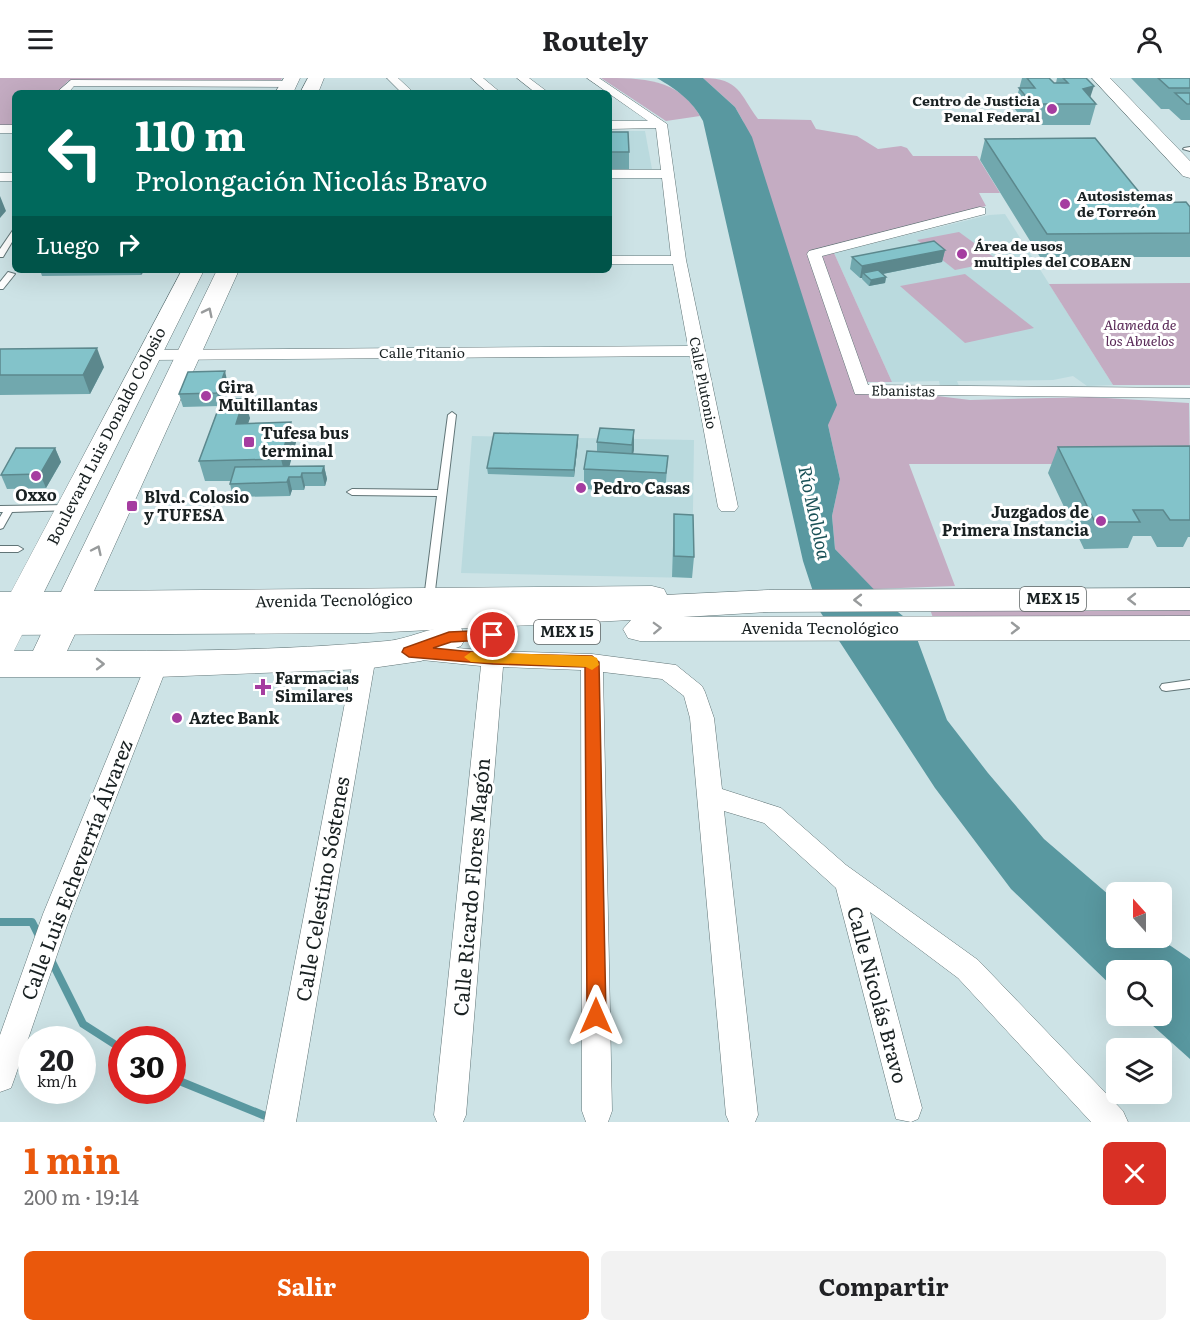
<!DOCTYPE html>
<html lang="es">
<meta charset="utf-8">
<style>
body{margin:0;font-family:Literata,serif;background:#f2f2f2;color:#202124;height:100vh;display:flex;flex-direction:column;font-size:22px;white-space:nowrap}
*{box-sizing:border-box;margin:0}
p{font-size:20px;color:#757577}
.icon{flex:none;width:33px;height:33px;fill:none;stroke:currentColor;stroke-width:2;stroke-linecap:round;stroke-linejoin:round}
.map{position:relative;height:1044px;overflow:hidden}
.drawer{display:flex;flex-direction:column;background:#fff;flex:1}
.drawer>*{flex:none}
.guide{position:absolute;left:12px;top:12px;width:600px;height:183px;border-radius:9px;box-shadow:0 6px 24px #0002;background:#00695c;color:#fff;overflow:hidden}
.needle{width:39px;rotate:339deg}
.fabs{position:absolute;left:1106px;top:804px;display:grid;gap:12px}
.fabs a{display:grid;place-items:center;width:66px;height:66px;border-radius:9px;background:#fff;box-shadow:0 6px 24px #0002;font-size:30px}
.speed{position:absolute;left:18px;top:948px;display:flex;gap:12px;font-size:30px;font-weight:700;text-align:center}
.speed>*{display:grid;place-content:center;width:78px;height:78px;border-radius:50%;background:#fff;box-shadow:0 6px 24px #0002;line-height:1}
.speed small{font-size:15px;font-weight:400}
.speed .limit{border:9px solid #d22;background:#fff;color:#111}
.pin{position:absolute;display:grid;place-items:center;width:51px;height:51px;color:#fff;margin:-26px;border:3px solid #fff;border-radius:50%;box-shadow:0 2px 6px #0007}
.me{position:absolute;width:66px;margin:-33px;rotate:0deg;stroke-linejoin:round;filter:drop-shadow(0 0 4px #0008)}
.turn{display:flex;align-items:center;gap:21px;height:126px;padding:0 24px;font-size:27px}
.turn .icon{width:78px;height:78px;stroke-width:2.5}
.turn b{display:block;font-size:42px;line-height:51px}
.then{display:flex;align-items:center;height:57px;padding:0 24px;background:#0003;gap:12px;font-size:22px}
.round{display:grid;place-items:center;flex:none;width:63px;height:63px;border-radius:9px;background:#f2f2f2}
.summary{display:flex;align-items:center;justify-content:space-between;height:102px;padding:0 24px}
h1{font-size:36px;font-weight:700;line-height:45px;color:#ea580c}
.button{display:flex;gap:12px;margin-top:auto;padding:12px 24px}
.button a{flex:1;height:69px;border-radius:9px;background:#ea580c;color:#fff;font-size:24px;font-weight:700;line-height:69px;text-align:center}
.button a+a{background:#f2f2f2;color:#202124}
header{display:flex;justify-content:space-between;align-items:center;height:78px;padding:0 24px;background:#fff;font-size:27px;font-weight:700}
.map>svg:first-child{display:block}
.built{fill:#badade}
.green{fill:#c4acc2}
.water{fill:#5998a0}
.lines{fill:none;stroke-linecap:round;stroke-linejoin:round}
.stream{stroke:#5998a0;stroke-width:8}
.lane-casing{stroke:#617577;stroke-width:2}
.street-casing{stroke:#617577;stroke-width:1}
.primary-casing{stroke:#617577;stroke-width:1}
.highway-casing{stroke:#617577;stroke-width:1}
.lane{fill:#fff;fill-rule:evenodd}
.street{fill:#fff;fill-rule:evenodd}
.primary{fill:#fff;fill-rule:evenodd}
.highway{fill:#fff;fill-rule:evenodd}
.wall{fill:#71a8ae}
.shaded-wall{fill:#5c888d}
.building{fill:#83c3ca;stroke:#5c888d;stroke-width:1.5}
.oneway{stroke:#989b9c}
.route{fill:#ea580c;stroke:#983908;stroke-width:1.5}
.slow{fill:#f59e0b}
.poi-dot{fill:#a53da0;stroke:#fff;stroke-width:2}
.labels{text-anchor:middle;stroke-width:6;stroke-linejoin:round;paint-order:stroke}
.far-poi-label{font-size:14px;font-weight:bold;fill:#192122;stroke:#fff;text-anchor:start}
.far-park-label{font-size:14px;font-style:italic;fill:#5a2a58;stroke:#fff}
.far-street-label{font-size:14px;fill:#192122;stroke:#fff}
.shield{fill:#fff;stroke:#5e6464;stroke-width:1.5}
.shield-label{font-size:15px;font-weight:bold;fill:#192122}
.poi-label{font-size:16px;font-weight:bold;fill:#192122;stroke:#fff;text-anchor:start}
.street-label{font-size:16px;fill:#192122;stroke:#fff}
.water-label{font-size:18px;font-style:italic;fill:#1a5157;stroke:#fff}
.near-street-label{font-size:20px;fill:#192122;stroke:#fff}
</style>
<header><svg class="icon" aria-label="menu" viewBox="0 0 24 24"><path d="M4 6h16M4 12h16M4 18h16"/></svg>Routely<svg class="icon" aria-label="person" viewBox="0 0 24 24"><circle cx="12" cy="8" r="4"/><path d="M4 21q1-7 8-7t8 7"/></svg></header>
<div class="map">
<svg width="1190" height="1044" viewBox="0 0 1190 1044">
<rect width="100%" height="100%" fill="#cde3e6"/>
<g class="built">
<path d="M609 53H645L652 91H609Z"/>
<path d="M1005 136 1113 307 1087 308 1073 298 1053 302 957 303 959 308 940 309 939 303 892 304 834 175 989 137Z"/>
<path d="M472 358 694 362 692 500 461 495Z"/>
</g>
<g class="green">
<path d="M0 0H282L281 2 68 3 57 15H15V48H0Z"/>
<path d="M601 0C643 0 678 0 700 38L666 43Z"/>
<path d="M703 0C740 0 740 17 758 41L811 42 816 51 857 58 878 71 901 68 907 70 913 78H977L1000 115H979L986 128 816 173 861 312 904 314 970 322 1089 319 1189 325 1190 386H909L955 508 873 511 835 471 832 438 840 401 828 347 743 43 735 29Z"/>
<path d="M959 154 999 183 955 192 917 162Z"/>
<path d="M834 175 892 304H863L817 179Z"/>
<path d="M965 196 1034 250 965 265 900 208Z"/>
<path d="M1190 205V307H1113L1049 206Z"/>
<path d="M1190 529V538L933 540 930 531Z"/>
</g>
<path class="water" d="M657 0H703L735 29 752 59 837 327 828 347 840 401 832 438 835 471 888 526 903 538 916 558 947 642 988 695 1044 761 1116 823V860H1159L1190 881V981L1142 938H1161V892H1116V912L1011 811 935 710 819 532 803 483 703 43C692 22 677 12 657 0Z"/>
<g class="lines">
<g class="stream">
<path d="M0 844H32L40 860"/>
<path d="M50 880 83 946 122 971"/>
<path d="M172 1000 280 1044"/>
</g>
<defs>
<g id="lane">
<path d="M1190 69V73L1183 71 1184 70Z"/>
<path d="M15 151V159L3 179H0V171L13 152Z"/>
<path d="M8 194 15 196 3 211H0V204Z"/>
<path d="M452 334 456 337 434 521 429 525 424 521 437 418 352 417 347 414 352 411 438 412 448 337Z"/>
<path d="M69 427 72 428 74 430 72 432 12 434 3 450 0 451V439L3 434H0V428Z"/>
<path d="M0 468H18L23 471 18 474H0Z"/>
<path d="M1190 602V610L1166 613 1162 612 1160 609 1162 606Z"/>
</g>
<g id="street">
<path d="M387 0H398L414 15H402Z"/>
<path d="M471 0H483L501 15H488Z"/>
<path d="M517 0H529L549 15H536Z"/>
<path d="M587 0H599L667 46 686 182 738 429 735 433H721L718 429 690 278 147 282 139 277 147 272 688 268 673 186H609V178H671L662 100H609V92H661L656 50 609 51V43H648Z"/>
<path d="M71 2 289 3 294 6 289 9 74 8 68 15H56Z"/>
<rect x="0" y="47" width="15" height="8"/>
<rect x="0" y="95" width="15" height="8"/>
<path d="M980 129 985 130V136L822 178 868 307 1190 310V320L855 316 807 176 809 173Z"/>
<path d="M410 566 493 573 592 576 676 587 702 608 705 614 714 640 722 711 781 730 846 787 978 882 1123 1033 1128 1044H1091L958 900 870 834 922 1030 918 1041 911 1044 896 1041 836 810 764 745 724 733 758 1037 755 1044H729L726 1037 690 640 684 618 662 601 603 594 612 1033 608 1044H586L582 1033 581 592 503 589 466 1037 463 1044H437L434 1037 481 588 402 580 399 574 402 568Z"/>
<path d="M365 570 373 572 376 578 296 1044H264L354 578 357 572Z"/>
<path d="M157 578 165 580 168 586 71 836 15 999 11 1010 0 1014V957L43 836 146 586 149 580Z"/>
</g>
<g id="primary">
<path d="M284 0H300L293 15H275Z"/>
<path d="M308 0H324L318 15H300Z"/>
<path d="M1092 0H1110L1190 83V100L1183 98Z"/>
<path d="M182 192H204L44 514H61L217 192H239L94 513 652 508 664 511 668 519 664 527 652 530 84 537 67 573C173 573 281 573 387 563 411 561 439 544 461 550L466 559 461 568 421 583 365 591 157 599H0V514H11ZM32 537H50L33 573H14Z"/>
</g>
<path id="highway" d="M1190 510V532L768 534 683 539 1190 538V562L640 563 628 560 623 551 631 542 370 555 0 557V533L370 531 768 512Z"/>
</defs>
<use href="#lane" class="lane-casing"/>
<use href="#street" class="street-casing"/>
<use href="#primary" class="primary-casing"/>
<use href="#highway" class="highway-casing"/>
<use href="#lane" class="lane"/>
<use href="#street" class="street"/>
<use href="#primary" class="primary"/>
<use href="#highway" class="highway"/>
</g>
<g class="wall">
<path d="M1022 0H1049L1054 5H1056L1057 0H1086L1090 19 1096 26 1090 47H1027L1014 30Z"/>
<path d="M1131 0H1190V42H1181L1169 31H1161Z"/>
<path d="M609 54 629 74V91H609Z"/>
<path d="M985 61 1148 125 1190 129V179H1040L980 82Z"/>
<path d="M945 172 942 184 883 196 886 199 885 205 869 208 862 201V200H860L850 191 852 179Z"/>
<path d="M40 192H145L141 197 42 198Z"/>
<path d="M0 271 104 289 90 316 0 317Z"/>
<path d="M228 307 223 321 250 340 248 345 296 364 289 388H324L327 401 325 408H305L304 412H292L290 418 233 419 230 406 231 403H205L199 383 219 328 183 329 179 316Z"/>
<path d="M634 352 633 376 668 378 665 416 584 411V391L597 374V364Z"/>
<path d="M578 364 574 399 488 396 487 390Z"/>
<path d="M1190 368V459H1188L1183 469H1157L1151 458H1133L1128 470 1084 471 1048 395 1058 369Z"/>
<path d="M55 370 61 384 46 410 7 411 1 397Z"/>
<path d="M674 436 694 479 692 500 672 499Z"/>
</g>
<g class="shaded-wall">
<path d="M1094 8 1088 26 1083 11Z"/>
<path d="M0 118 6 133 0 140Z"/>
<path d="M945 172 942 184 867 199 863 195 862 200H860L862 188Z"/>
<path d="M140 192H145L141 197Z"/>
<path d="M886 199 885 205 869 208 871 202Z"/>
<path d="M97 270 104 289 90 316 83 297Z"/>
<path d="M225 293 228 307 220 328 217 315Z"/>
<path d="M244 321 250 340 241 366 236 346Z"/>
<path d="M291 344 296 364 286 401 281 381Z"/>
<path d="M634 352V372L631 387 632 367Z"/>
<path d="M578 357V364L574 399V392Z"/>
<path d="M55 370 61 384 46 410 40 396Z"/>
<path d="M324 388 327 401 325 408 322 395Z"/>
<path d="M302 395 305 408 304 412 301 399Z"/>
<path d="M289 399 292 412 290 418 287 404Z"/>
</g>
<g class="building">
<path d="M1027 0H1049L1054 5H1068L1063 0H1086L1094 8 1083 11 1096 26H1032L1019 10H1035Z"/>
<path d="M1158 0H1190V10H1169Z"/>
<path d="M1175 15H1190V26H1187Z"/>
<path d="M609 54H628L629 74H609Z"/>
<path d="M1095 60 1148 125 1186 124 1190 129V155L1047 156 985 61Z"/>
<path d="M934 163 945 172 862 188 852 179Z"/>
<path d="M878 192 886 199 871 202 863 195Z"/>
<path d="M97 270 83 297H0V271Z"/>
<path d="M225 293 217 315 179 316 188 294Z"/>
<path d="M222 321H244L236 346 291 344 281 381 199 383Z"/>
<path d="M600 350 634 352 632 367 597 364Z"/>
<path d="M494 355 578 357 574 392 487 390Z"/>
<path d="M1190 368V442H1170L1163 432H1133L1140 444H1095L1058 369Z"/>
<path d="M16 370H55L40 396 1 397Z"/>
<path d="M587 373 668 378 666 395 584 391Z"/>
<path d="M324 388 322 395H302L301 399H289L287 404 230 406 235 389Z"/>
<path d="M674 436 693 437 694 479 674 478Z"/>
</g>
<defs><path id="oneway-chevron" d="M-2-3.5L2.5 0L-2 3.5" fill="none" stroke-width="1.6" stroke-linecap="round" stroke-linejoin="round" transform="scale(1.5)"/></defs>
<g class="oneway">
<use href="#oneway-chevron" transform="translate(208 234) rotate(-64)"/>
<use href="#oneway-chevron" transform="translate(97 472) rotate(-65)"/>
<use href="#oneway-chevron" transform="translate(1132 521) rotate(180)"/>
<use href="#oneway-chevron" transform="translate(858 522) rotate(180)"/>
<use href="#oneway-chevron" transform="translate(657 550) rotate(-2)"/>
<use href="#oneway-chevron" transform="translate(1015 550)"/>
<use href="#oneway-chevron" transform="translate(100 586)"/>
</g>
<path class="route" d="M493 552 500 557 498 561 451 564 433 570 493 576 592 578 599 584 606 938 603 945 596 947 589 945 587 938 585 589 493 586 409 579 402 574 404 570 449 554Z"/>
<path class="slow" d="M471 574 592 578 597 580 599 587 592 592 586 589 471 584 464 579Z"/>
<g class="poi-dot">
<circle cx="1052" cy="31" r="6"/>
<circle cx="1065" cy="126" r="6"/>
<circle cx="962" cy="176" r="6"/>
<circle cx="206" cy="318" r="6"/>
<rect x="243" y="358" width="12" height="12" rx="3"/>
<circle cx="36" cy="398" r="6"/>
<circle cx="581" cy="410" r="6"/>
<rect x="126" y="422" width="12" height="12" rx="3"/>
<circle cx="1101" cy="443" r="6"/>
<path d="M260 600h6v6h6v6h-6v6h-6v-6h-6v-6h6z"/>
<circle cx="177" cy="640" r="6"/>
</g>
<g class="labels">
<g class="far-poi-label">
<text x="1040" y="28" text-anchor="end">Centro de Justicia<tspan x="1040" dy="16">Penal Federal</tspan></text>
<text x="1077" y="123">Autosistemas<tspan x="1077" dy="16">de Torreón</tspan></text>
<text x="974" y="173">Área de usos<tspan x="974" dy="16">multiples del COBAEN</tspan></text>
</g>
<g class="far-park-label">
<text x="1140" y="252">Alameda de<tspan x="1140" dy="16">los Abuelos</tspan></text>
</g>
<g class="far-street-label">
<text x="422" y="280">Calle Titanio</text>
<text transform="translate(703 305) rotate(79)" y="5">Calle Plutonio</text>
<text transform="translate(903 313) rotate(1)" y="5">Ebanistas</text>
</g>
<g class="shield">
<rect x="1020" y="509" width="66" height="24" rx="4.5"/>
<rect x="534" y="542" width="66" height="24" rx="4.5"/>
</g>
<g class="shield-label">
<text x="1053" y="526">MEX 15</text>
<text x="567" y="559">MEX 15</text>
</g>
<g class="poi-label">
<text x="218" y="315">Gira<tspan x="218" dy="18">Multillantas</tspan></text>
<text x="261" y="361">Tufesa bus<tspan x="261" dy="18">terminal</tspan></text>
<text x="593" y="416">Pedro Casas</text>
<text x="36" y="423" text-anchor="middle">Oxxo</text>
<text x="144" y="425">Blvd. Colosio<tspan x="144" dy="18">y TUFESA</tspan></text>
<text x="1089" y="440" text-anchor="end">Juzgados de<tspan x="1089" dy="18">Primera Instancia</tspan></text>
<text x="275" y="606">Farmacias<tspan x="275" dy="18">Similares</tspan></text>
<text x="189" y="646">Aztec Bank</text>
</g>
<g class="street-label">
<text transform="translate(106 358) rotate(-63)" y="6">Boulevard Luis Donaldo Colosio</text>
<text transform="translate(334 522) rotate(-1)" y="6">Avenida Tecnológico</text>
<text x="820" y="556">Avenida Tecnológico</text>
</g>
<g class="water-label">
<text transform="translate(814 435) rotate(78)" y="6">Río Mololoa</text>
</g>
<g class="near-street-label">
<text transform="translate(77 792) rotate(-69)" y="7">Calle Luis Echeverría Álvarez</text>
<text transform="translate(472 809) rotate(-85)" y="7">Calle Ricardo Flores Magón</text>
<text transform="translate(323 811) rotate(-80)" y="7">Calle Celestino Sóstenes</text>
<text transform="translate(877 917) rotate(75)" y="7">Calle Nicolás Bravo</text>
</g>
</g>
</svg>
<div class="fabs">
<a><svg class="needle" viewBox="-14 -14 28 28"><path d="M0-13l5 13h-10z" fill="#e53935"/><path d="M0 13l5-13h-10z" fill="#757577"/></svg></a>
<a><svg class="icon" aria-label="search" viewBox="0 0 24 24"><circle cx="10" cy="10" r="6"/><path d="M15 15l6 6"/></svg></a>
<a><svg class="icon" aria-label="layers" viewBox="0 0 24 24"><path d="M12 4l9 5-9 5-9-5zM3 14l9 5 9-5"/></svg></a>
</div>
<div class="speed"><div>20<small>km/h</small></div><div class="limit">30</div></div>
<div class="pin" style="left:493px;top:557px;background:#d93025"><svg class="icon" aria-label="arrive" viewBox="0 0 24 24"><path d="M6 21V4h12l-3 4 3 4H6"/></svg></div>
<svg class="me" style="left:596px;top:938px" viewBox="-20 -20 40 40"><path d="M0-17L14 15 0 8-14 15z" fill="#ea580c" stroke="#fff" stroke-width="4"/></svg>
<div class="guide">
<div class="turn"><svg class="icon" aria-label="left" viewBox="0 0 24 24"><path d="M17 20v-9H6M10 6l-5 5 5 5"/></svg><div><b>110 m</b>Prolongación Nicolás Bravo</div></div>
<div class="then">Luego<svg class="icon" aria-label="right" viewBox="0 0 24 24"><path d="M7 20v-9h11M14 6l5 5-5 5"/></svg></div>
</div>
</div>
<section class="drawer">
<div class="summary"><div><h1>1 min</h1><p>200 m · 19:14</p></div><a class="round" style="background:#d93025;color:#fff"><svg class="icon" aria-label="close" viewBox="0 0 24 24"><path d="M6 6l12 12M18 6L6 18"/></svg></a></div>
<div class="button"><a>Salir</a><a>Compartir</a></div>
</section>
